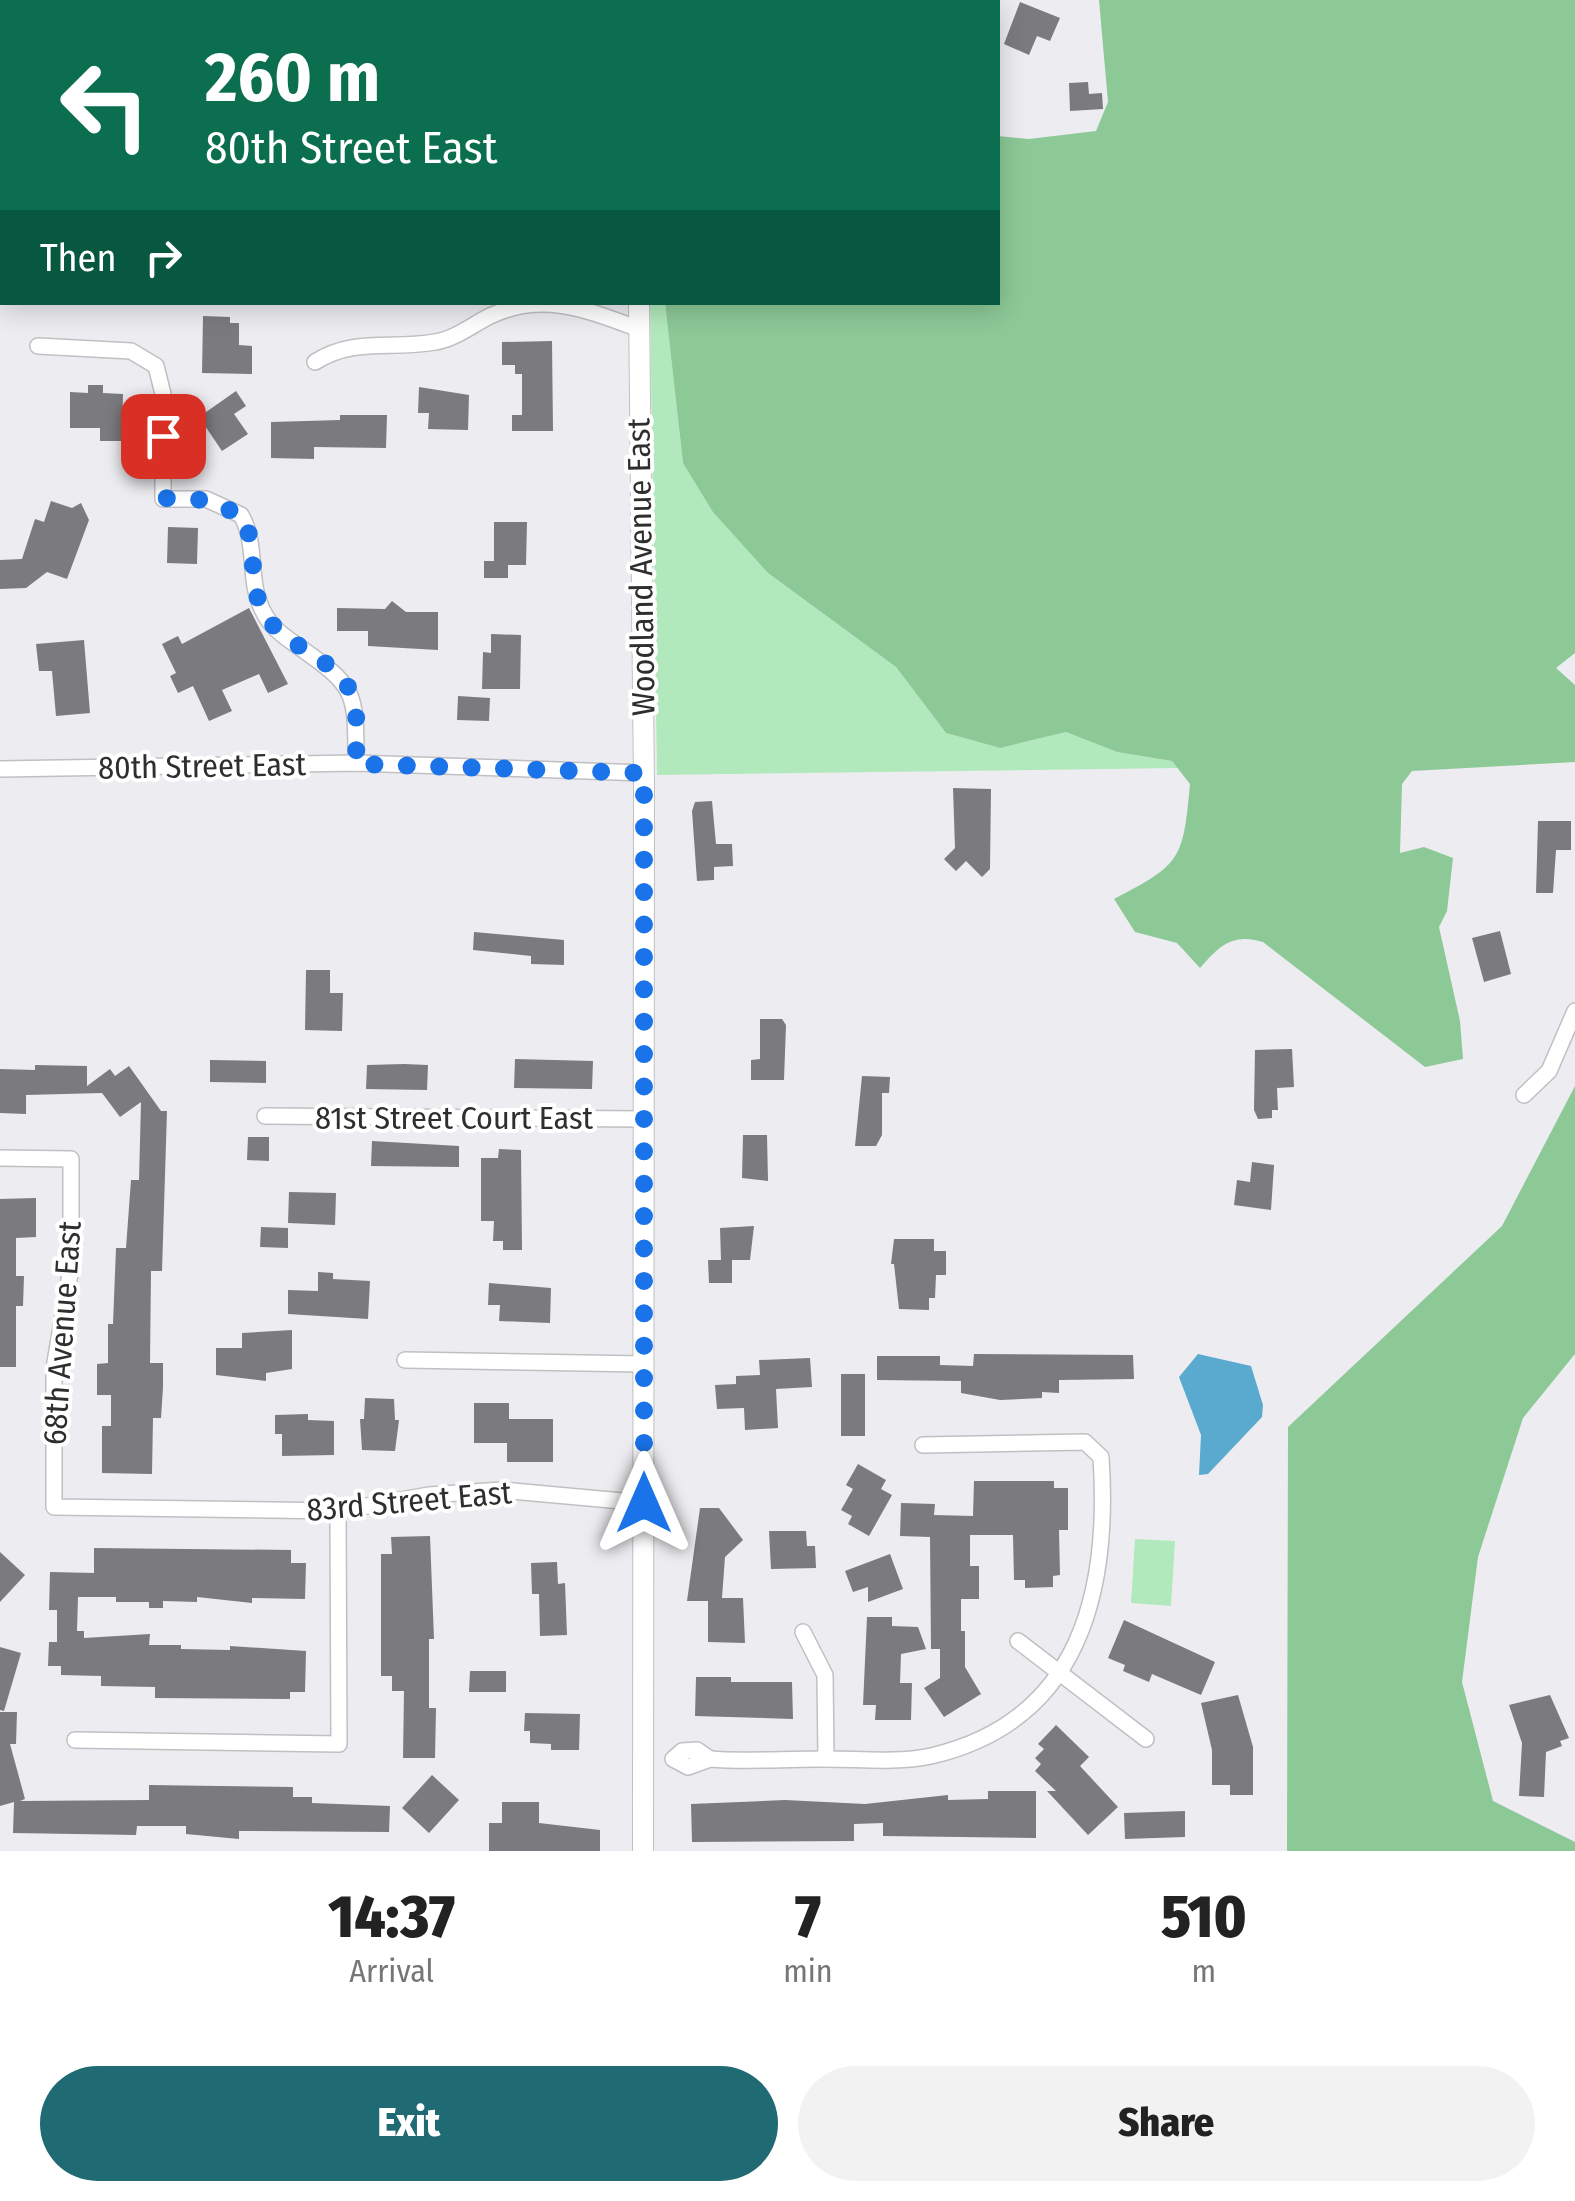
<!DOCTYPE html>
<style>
body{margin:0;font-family:"Fira Sans Condensed",sans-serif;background:#f2f2f2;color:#222;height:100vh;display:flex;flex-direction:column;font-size:38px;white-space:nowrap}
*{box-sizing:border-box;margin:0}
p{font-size:32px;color:#767676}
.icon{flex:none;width:55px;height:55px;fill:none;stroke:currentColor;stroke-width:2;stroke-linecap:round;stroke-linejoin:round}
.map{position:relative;height:1851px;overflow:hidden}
.side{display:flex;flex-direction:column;background:#fff;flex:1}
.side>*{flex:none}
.banner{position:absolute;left:0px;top:0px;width:1000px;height:305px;box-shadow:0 5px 25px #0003;background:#0b6e4f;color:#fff;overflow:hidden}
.pin{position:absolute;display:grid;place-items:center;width:85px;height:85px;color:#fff;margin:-42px;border-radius:20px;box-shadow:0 5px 15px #0006}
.me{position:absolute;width:110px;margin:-55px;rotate:0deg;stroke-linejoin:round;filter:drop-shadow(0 0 8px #0008)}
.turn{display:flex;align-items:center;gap:35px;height:210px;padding:0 40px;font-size:45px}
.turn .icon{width:130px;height:130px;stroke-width:2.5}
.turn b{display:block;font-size:70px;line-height:85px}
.then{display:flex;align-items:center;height:95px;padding:0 40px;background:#0003;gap:20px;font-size:38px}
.eta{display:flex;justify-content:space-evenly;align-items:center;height:170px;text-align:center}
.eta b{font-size:60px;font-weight:800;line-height:70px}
.button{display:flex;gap:20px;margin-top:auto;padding:20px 40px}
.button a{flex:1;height:115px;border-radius:60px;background:#1f6a73;color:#fff;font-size:40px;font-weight:800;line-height:115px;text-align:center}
.button a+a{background:#f2f2f2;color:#222}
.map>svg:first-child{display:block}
.green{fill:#b2e9bc}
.forest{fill:#8cc997}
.water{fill:#5aa9ce}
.building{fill:#7b7a7e}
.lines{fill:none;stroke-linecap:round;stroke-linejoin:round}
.minor-casing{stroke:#c0c0c3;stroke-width:18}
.tertiary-casing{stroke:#c0c0c3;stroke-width:22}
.minor{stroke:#fff;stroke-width:15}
.tertiary{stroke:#fff;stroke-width:20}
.route{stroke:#1a73e8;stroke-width:18;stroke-dasharray:0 32.4}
.labels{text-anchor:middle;stroke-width:8;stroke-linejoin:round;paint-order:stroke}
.street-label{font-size:32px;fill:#2e2e2f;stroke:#fff}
</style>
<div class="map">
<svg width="1575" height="1851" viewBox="0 0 1575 1851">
<rect width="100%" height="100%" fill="#ededf1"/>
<g class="green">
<path d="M650 303H665L683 463 768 573 896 667 946 733 1000 748 1066 732 1117 752 1172 761 1178 768 657 775Z"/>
<path d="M1135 1539 1175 1541 1171 1606 1131 1603Z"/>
</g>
<g class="forest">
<path d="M1099 0H1575V653L1556 668 1575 685V762L1412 771 1402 784 1400 853 1424 847 1453 858 1447 911 1439 927 1460 1021 1463 1059 1425 1067 1263 942C1233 933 1220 945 1200 968L1177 943 1135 932 1114 899C1182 864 1183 859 1190 784L1172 761 1117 752 1066 732 1000 748 946 733 896 667 768 573 713 512 683 463 665 303 998 302V136L1029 139 1096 131 1108 102Z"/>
<path d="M1575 1086V1354L1523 1418 1478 1557 1462 1682 1493 1801 1575 1842V1851H1287L1288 1427 1502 1226Z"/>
</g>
<path class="water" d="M1198 1354 1251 1366 1263 1405 1262 1417 1208 1474 1199 1475 1201 1435 1179 1377Z"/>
<g class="building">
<path d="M1020 2 1060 18 1050 41 1037 36 1029 55 1004 44Z"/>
<path d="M1088 82 1089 94 1102 93 1103 109 1070 111 1069 83Z"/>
<path d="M203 316 230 317V323H239V345L252 346V374L202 373Z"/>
<path d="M552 341 553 431H512V415H522V374H515V365H502V342Z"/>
<path d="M88 385H103V393L123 394 122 441H100V428H70V392L88 393Z"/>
<path d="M419 387 469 395 468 430 428 429 429 413H418Z"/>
<path d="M236 391 246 406 234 414 248 434 222 451 199 417Z"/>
<path d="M340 415H387L386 448 314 447V459L271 458V422L340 420Z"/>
<path d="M51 501 72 508 81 503 89 520 67 579 47 572 26 588 0 589V560L22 559 35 519 44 522Z"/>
<path d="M494 522H527L526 565H508V578H484V561H494Z"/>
<path d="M168 527 198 528 197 564 167 563Z"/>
<path d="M392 601 406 612H438V650L368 646V631H337V608L385 609Z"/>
<path d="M249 608 288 684 268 693 259 674 222 690 232 711 209 721 193 686 178 693 170 676 176 673 162 644 178 636 182 644Z"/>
<path d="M491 634 521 635 520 689H482L483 652 491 653Z"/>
<path d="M84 640 90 713 56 716 52 671H39L36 644Z"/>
<path d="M458 696 490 698 489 721 457 720Z"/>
<path d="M953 788 991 789 990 869 982 877 966 861 956 871 944 859 955 848Z"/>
<path d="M712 801 716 844H732L733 866 714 867V880L697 881 692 811 695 802Z"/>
<path d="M1538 821H1571V850H1556L1553 893H1536Z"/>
<path d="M1500 931 1511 974 1484 982 1472 938Z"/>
<path d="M474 932 564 940V965L531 964V956L473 950Z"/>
<path d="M306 970H330V993H343L342 1031 305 1030Z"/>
<path d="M760 1019H782L786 1025 784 1080H751V1060L760 1059Z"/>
<path d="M1292 1049 1294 1087 1277 1088 1278 1110H1272V1118L1258 1119 1254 1110 1255 1050Z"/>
<path d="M515 1059 593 1061 592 1089 514 1088Z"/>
<path d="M210 1060 266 1061V1083L210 1082Z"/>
<path d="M404 1064 428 1065 427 1090 366 1089 367 1065Z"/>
<path d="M35 1065 87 1066V1086L110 1069 115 1076 129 1066 161 1111H167L162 1271H151L150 1363H163V1387L161 1418H153L152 1474 102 1473V1426H111V1395H97V1364L108 1363V1324H113L116 1248H126L131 1180H139L141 1102 120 1117 102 1093 26 1095V1114L0 1113V1069L35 1070Z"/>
<path d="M862 1076 890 1077 889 1093H882V1135L876 1146H855Z"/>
<path d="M743 1135H767L768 1181 742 1178Z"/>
<path d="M248 1137H269V1161L247 1160Z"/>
<path d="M372 1141 459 1146V1167L371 1166Z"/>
<path d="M499 1149 521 1150 522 1250H503V1241H493L494 1221H481V1158H498Z"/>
<path d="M1252 1162 1274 1165 1271 1210 1234 1205 1237 1180 1250 1182Z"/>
<path d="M289 1192 336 1193 335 1225 288 1223Z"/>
<path d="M36 1198V1237L16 1238V1276H24L23 1306H16V1367H0V1199Z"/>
<path d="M754 1226 750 1260H732V1283H709L708 1260H721L720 1228Z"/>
<path d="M261 1227 288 1228V1248L260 1247Z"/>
<path d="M894 1239H934V1251H946V1275H936L935 1298H929V1310L899 1309 894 1264H891Z"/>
<path d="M318 1272 333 1273V1279L370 1281 368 1319 288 1314V1290L318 1291Z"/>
<path d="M489 1283 551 1288 550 1323 499 1321 500 1305H488Z"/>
<path d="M292 1330V1369L266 1373V1381L216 1375V1348H242V1333Z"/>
<path d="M974 1354 1133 1355 1134 1379 1059 1380V1393L1042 1392V1398L1000 1400 961 1393V1381L877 1380V1356H940V1365L973 1366Z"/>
<path d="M810 1358 812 1387 776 1389 778 1428 745 1430 744 1408 717 1409 715 1385 736 1384V1376L760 1375 759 1360Z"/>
<rect x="841" y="1374" width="24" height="62"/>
<path d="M365 1398 394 1399 395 1420H399L395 1451 362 1450 360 1419H364Z"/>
<path d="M474 1403H509V1419H553V1462H507V1443H474Z"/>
<path d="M308 1414V1420L334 1421V1455L282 1456V1434H275V1415Z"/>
<path d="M858 1464 886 1480 881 1489 892 1495 869 1536 848 1524 852 1516 841 1510 853 1489 846 1485Z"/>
<path d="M974 1481H1054V1488H1068V1530H1059L1060 1575 1053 1576V1587L1025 1588V1580H1014L1013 1535H970V1566H979V1599H961V1631H965V1667L981 1694 944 1717 924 1688 940 1678V1649H931L930 1537 900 1536 901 1503 935 1504 934 1515 973 1516Z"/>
<path d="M700 1508H719L743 1540 725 1557 722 1598H743L745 1643 708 1642V1601H687Z"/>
<path d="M769 1531H806L807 1546H815L816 1568 771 1569Z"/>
<path d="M430 1536 434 1639H429V1708H436L435 1758H403L404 1691H392V1676H381V1554H392L391 1537Z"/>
<path d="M94 1548 291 1550V1563H306L305 1599 252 1598V1603L197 1597V1602L163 1601V1608H149V1602H116V1597H78L77 1631H84V1638L150 1634 149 1645H181V1649L230 1650V1646L306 1651 305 1692H290V1699L155 1698V1687L101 1686V1676L61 1675V1666H48L49 1642H57V1610H49L50 1572 94 1573Z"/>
<path d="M0 1552 25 1575 0 1602Z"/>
<path d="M890 1554 903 1589 868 1602V1587L853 1592 845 1571Z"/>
<path d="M557 1562 558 1584 565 1583 567 1635 540 1636 539 1594H532L531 1563Z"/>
<path d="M867 1617H892V1626L918 1627 926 1649 901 1654 900 1683H912L911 1720H875L876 1705H863Z"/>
<path d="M1124 1620 1215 1662 1201 1695 1152 1674 1149 1682 1123 1671 1125 1665 1108 1658Z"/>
<path d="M0 1647 21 1653 4 1711 0 1710Z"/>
<path d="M470 1671H506V1692H469Z"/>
<path d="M696 1677H731V1682H792L793 1719 695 1716Z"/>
<path d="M1238 1695 1253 1747V1795H1230V1785H1212V1750L1201 1703Z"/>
<path d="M1550 1695 1569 1738 1560 1741 1562 1746 1546 1752 1544 1797 1519 1796 1522 1743 1509 1705Z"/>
<path d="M0 1712H17L16 1744H10L25 1799 20 1801 149 1800V1785L293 1787V1797H312V1803L390 1806 389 1832 239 1831V1839L186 1834V1826H137L136 1835 13 1833 14 1802 0 1806Z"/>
<path d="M525 1713 580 1714 579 1750H551V1744L530 1743V1731H524Z"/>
<path d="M1056 1725 1089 1757 1080 1766 1118 1807 1088 1835 1047 1791H1056L1035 1771 1041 1764 1035 1758 1044 1749 1038 1744Z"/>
<path d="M432 1775 459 1800 429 1833 402 1808Z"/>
<path d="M988 1791H1036V1838L883 1836V1823L854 1824V1841L692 1842 691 1804 785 1800 865 1804 948 1795V1800L988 1799Z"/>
<path d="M502 1802H539V1823L600 1830V1851H489V1823H502Z"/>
<path d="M1185 1811V1837L1125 1839 1124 1813Z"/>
</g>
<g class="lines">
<defs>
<g id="minor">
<path d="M882 2 888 0"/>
<path d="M38 346 131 351 156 366 163 394V499H206L241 515C258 544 247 581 263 611 270 626 282 635 295 644 356 687 356 689 356 763"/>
<path d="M315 362C355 337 391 350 435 342 455 339 472 325 490 316 543 291 588 310 639 329"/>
<path d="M0 769 356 763 644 773"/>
<path d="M1524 1095 1549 1071 1575 1011"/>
<path d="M265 1116 644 1119"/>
<path d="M0 1158 71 1159V1268L54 1368V1507L338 1511 429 1495 501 1490 644 1503"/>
<path d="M405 1360 644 1364"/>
<path d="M803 1632 825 1675 826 1759"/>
<path d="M1018 1641 1146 1739"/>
<path d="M75 1740 339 1744 338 1511"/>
<path d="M697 1750 710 1759 688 1767 673 1759 682 1751Z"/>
<path d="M710 1759C745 1762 781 1759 817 1759 854 1758 893 1764 931 1756 1081 1721 1110 1591 1101 1457L1085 1442 923 1445"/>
</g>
<g id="tertiary">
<path d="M638 2V0"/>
<path d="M639 302 644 786 643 1851"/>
</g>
</defs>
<use href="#minor" class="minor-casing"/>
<use href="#tertiary" class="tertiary-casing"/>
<use href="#minor" class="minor"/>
<use href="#tertiary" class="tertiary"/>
</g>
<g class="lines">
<path class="route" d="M163 436 164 498 206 500 241 515C259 544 247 581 263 611 282 648 337 656 352 695 359 715 356 742 356 764L644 773V1503"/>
</g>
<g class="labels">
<g class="street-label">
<text transform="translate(641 567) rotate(-91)" y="11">Woodland Avenue East</text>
<text transform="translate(202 766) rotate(-1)" y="11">80th Street East</text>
<text x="454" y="1129">81st Street Court East</text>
<text transform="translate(62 1333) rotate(-86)" y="11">68th Avenue East</text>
<text transform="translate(409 1501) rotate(-5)" y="11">83rd Street East</text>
</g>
</g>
</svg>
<div class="pin" style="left:163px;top:436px;background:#d93025"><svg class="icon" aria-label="arrive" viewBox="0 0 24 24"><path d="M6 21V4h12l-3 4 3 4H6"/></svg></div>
<svg class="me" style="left:644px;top:1503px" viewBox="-20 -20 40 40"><path d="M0-17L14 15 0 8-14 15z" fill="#1a73e8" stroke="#fff" stroke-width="4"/></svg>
<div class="banner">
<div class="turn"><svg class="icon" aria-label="left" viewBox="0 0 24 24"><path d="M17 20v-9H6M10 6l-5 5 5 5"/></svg><div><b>260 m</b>80th Street East</div></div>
<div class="then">Then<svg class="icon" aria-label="right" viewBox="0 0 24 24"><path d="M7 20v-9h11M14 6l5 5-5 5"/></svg></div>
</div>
</div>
<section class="side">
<div class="eta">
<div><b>14:37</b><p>Arrival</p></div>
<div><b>7</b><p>min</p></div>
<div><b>510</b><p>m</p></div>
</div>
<div class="button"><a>Exit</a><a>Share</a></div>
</section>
